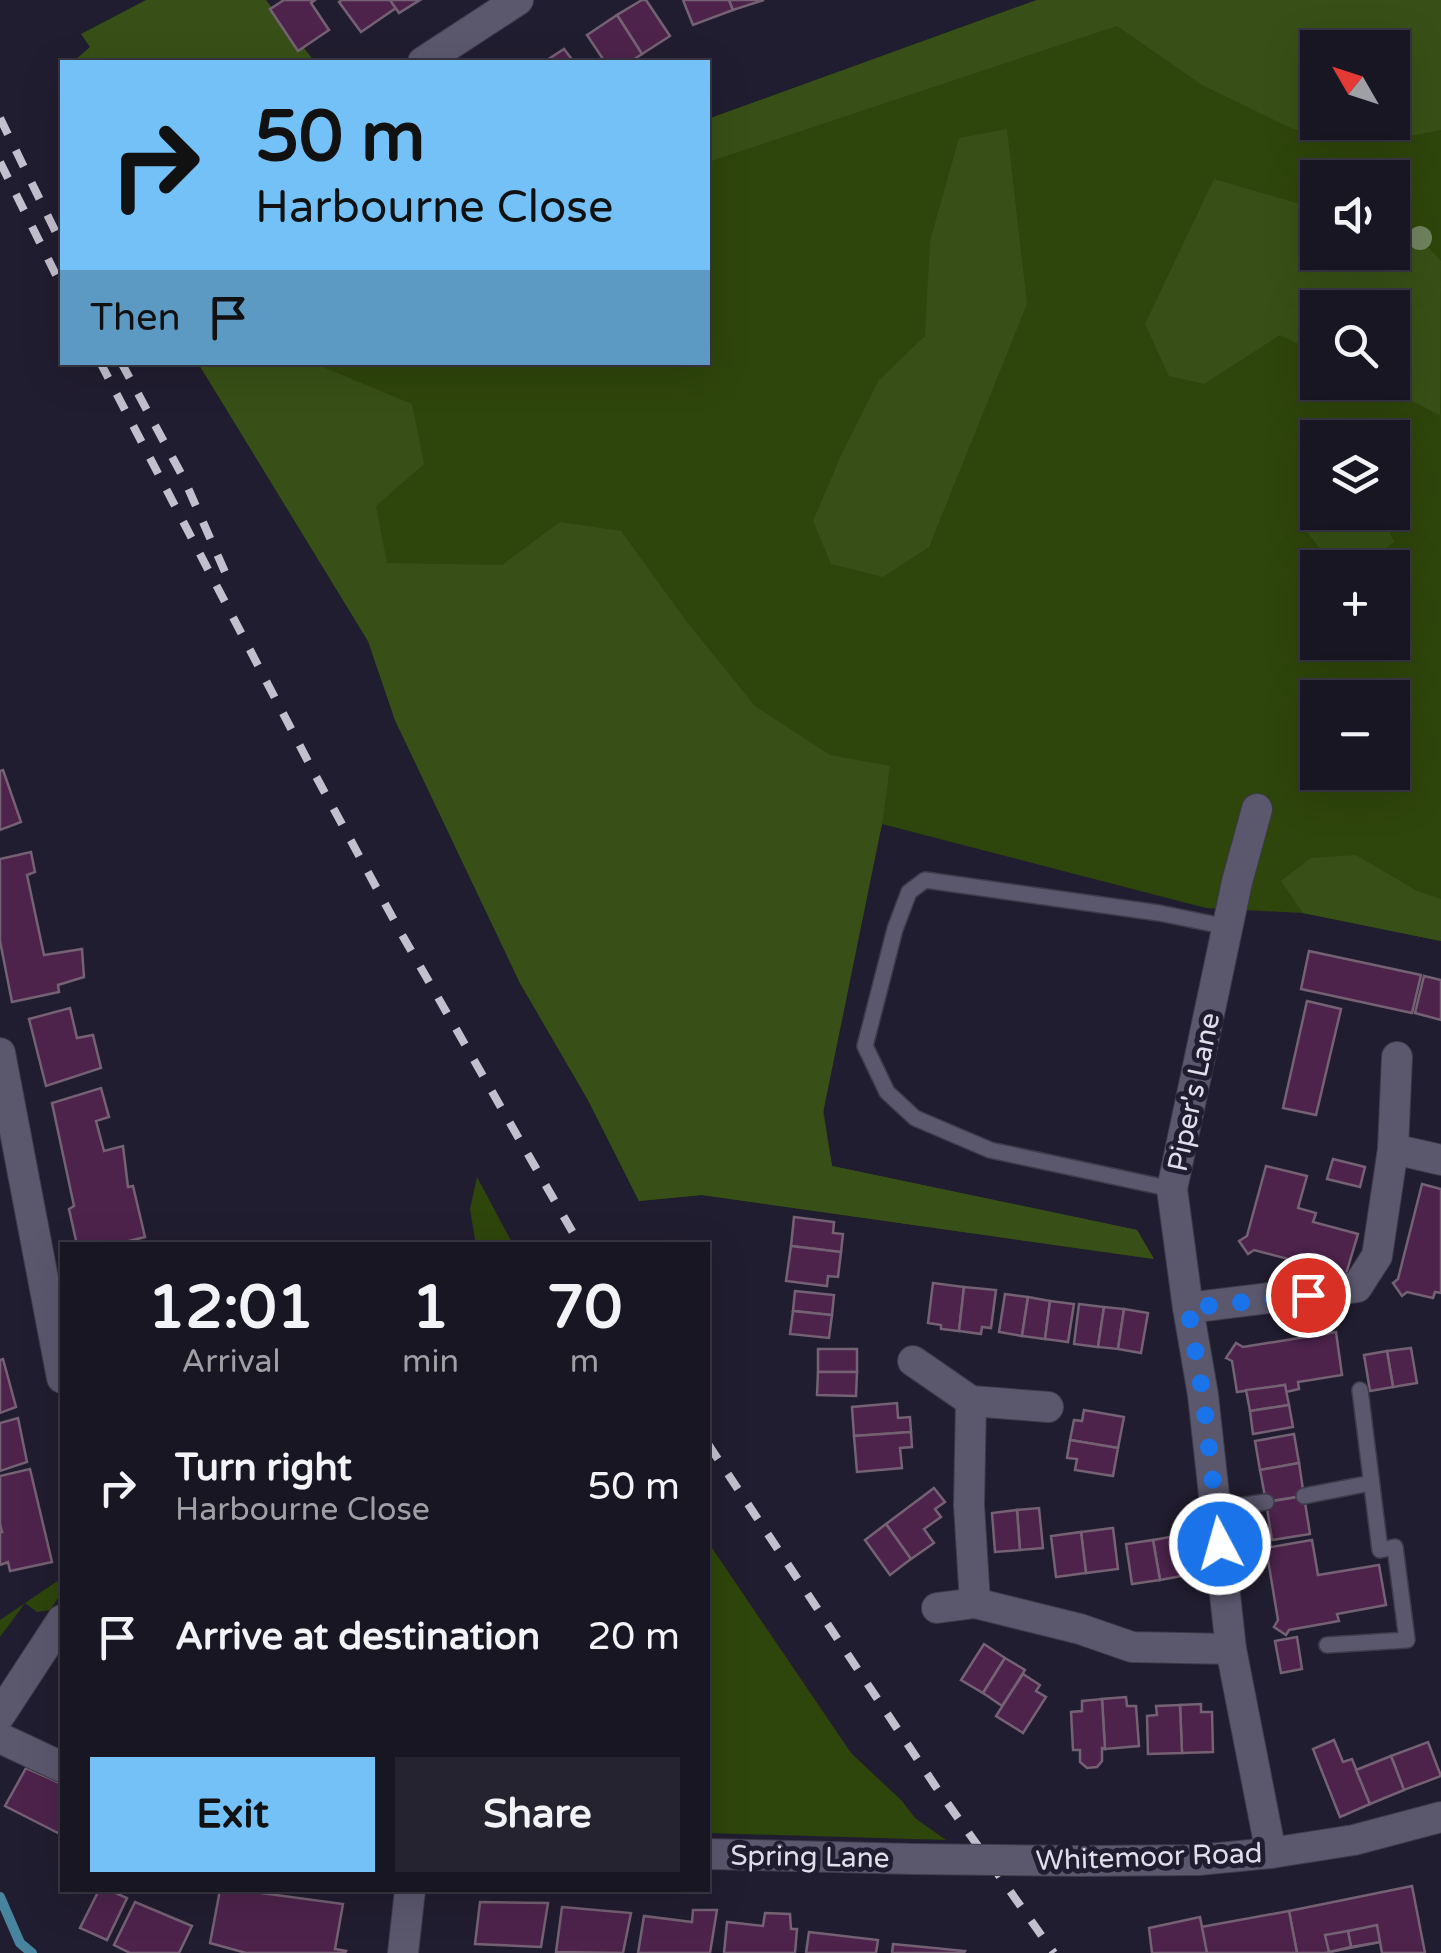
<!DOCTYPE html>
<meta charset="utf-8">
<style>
body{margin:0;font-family:"Varela Round",sans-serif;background:#262331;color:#f1f3f6;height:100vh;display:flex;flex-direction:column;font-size:38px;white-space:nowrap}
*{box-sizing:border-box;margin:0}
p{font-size:32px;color:#9f9fa6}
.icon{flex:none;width:55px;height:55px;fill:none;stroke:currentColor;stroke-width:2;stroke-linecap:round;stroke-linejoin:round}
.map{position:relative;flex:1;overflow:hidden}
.panel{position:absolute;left:60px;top:1242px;width:650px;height:650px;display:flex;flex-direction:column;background:#191624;border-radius:0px;box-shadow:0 10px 40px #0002,0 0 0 2px #373541}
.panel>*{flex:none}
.guide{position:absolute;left:60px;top:60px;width:650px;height:305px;border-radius:0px;box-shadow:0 10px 40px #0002,0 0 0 2px #373541;background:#73c1f6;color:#111;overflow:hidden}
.needle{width:65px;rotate:309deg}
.fabs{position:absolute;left:1300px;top:30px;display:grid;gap:20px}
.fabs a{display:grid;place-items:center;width:110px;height:110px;border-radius:0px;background:#191624;box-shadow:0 10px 40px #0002,0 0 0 2px #373541;font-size:50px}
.pin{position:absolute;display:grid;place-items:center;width:85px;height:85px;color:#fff;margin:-42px;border:5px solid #fff;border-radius:50%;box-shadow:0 2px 10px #0007}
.me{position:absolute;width:110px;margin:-55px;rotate:354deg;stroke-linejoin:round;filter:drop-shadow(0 0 8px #0008)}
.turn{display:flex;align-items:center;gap:35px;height:210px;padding:0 30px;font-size:45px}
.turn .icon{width:130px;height:130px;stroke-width:2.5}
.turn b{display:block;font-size:70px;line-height:85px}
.then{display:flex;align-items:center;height:95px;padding:0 30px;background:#0003;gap:20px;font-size:38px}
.eta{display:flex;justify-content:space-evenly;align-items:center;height:170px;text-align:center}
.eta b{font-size:60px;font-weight:800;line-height:70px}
.primary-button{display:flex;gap:20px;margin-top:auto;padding:20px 30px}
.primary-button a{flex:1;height:115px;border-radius:0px;background:#73c1f6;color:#111;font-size:40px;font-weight:800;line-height:115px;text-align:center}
.primary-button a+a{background:#262331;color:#f1f3f6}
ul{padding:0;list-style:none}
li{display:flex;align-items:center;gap:30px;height:150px;padding:0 30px}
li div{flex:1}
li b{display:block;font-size:38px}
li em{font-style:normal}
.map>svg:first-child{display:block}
.green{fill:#2e450b;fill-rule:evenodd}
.forest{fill:#385017;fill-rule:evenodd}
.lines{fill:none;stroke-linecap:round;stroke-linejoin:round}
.stream{stroke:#49849e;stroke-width:10}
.building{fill:#4d234c;stroke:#746173;stroke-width:2.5}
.service-casing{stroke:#3e3b4a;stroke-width:18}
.minor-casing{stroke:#3e3b4a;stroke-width:32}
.service{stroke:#5b576d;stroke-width:15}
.minor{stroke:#5b576d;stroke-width:30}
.rail{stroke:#c2c0ce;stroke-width:8;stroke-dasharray:18 18;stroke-linecap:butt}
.minor-bridge-casing{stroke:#3e3b4a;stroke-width:32;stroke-linecap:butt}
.minor-bridge{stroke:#5b576d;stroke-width:30}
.tree{fill:#70835e}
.route{stroke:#1a73e8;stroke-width:18;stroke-dasharray:0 32.4}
.labels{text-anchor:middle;stroke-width:10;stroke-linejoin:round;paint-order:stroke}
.street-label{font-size:28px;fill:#e0deeb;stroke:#211d30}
</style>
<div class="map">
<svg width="1441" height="1953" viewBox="0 0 1441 1953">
<rect width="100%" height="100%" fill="#211d30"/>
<g class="green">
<path d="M1037 0H1441V941L1303 913 1206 908 882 824 820 1088 832 1166 1137 1230 1154 1259 702 1195 639 1201 588 1100 520 983 395 720 368 641 198 363 708 362V119ZM1318 48H1392V122H1318ZM1318 178H1392V252H1318ZM1318 308H1392V382H1318ZM1318 438H1392V512H1318ZM1318 568H1392V642H1318ZM1318 698H1392V772H1318Z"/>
<path d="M477 1177 509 1237 514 1245H476L470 1209Z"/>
<path d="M708 1542 851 1753 902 1801 915 1818 946 1840 708 1833Z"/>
<path d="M62 1578V1592L50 1610 37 1612 25 1603 0 1637V1620Z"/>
</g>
<g class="forest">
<path d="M146 0H266L315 62H73L90 47 81 34Z"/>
<path d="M1037 0H1441V130L1405 137 1293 129 1202 85 1117 26 708 162V119ZM1318 48H1392V122H1318Z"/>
<path d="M1007 129 1027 304 929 547 883 577 831 564 813 521 842 453 879 380 925 336 930 241 959 138Z"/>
<path d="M1214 179 1317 209 1318 252H1392L1393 230 1420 238 1441 261 1440 415 1375 383 1392 382V308H1318L1317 353 1280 335 1204 384 1169 376 1145 324Z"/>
<path d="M198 363H313L412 404 424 464 376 506 387 563 502 565 560 522 621 531 687 622 755 706 830 755 890 766 882 824 823 1113 832 1166 1137 1230 1154 1259 702 1195 639 1201 588 1100 520 983 395 720 368 641Z"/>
<path d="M1317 507 1318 512 1381 513 1394 542 1366 562H1330L1302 525Z"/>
<path d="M1356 855 1417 891 1441 899V941L1303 913 1281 881 1311 858Z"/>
</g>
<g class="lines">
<path class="stream" d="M0 1897 20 1943 32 1953"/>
</g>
<g class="building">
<path d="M284 0H315L311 3 329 30 298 51 270 9Z"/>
<path d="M342 0H390L396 8 361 32 339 2Z"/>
<path d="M390 0H420L399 13Z"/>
<path d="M642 0H646L670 36 642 54 617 15Z"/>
<path d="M683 0H729L733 10 693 25Z"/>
<path d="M729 0H764L733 10Z"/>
<path d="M617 15 642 54 630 62H605L587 35Z"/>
<path d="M564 49 574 62H544Z"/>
<path d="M3 770 21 822 0 830V771Z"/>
<path d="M31 852 35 872 27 875 44 955 82 949 84 977 58 985 59 992 12 1002 0 941V859Z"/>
<path d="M1309 951 1421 975 1412 1013 1301 989Z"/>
<path d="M1424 976 1441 980V1020L1415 1013Z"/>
<path d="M1307 1001 1341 1009 1316 1115 1283 1108Z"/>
<path d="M70 1008 77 1038 93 1035 101 1068 46 1086 29 1019Z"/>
<path d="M101 1088 109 1117 96 1121 104 1151 123 1146 128 1187 133 1186 145 1237 113 1245H77L69 1209 74 1206 52 1103Z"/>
<path d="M1333 1159 1365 1167 1360 1187 1327 1179Z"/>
<path d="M1266 1166 1307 1176 1298 1208 1316 1213 1313 1222 1358 1234 1346 1274 1254 1250 1248 1254 1239 1241 1247 1236Z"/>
<path d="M1422 1184 1441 1189V1293L1435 1292 1433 1298 1407 1292 1402 1296 1393 1283 1398 1279Z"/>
<path d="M794 1217 834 1222 833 1233 843 1234 841 1252 791 1246Z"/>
<path d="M791 1246 841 1252 838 1277 828 1276 827 1286 786 1281Z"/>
<path d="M933 1283 964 1287 959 1331 941 1329V1325L928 1323Z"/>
<path d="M964 1287 996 1290 991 1328 982 1327 981 1334 959 1331Z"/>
<path d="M795 1291 834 1295 832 1315 793 1311Z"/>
<path d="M1005 1294 1028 1297 1022 1336 999 1332Z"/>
<path d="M1028 1297 1050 1301 1045 1339 1022 1336Z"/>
<path d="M1050 1301 1074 1304 1068 1342 1045 1339Z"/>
<path d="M1079 1304 1104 1307 1098 1347 1074 1344Z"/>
<path d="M1104 1307 1124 1309 1118 1349 1098 1347Z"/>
<path d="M1124 1309 1148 1313 1141 1353 1118 1349Z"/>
<path d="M793 1311 832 1315 829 1338 790 1334Z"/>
<path d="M1336 1332 1342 1375 1298 1382 1299 1389 1286 1392 1285 1385 1237 1392 1232 1361 1226 1358 1236 1343 1243 1347Z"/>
<path d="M1411 1348 1417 1383 1393 1387 1387 1351Z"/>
<rect x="818" y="1349" width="39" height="23"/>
<path d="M1387 1351 1393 1387 1370 1391 1364 1355Z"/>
<path d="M3 1359 16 1407 0 1413V1360Z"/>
<path d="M818 1372H857L856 1396 817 1395Z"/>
<path d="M1285 1385 1289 1405 1250 1411 1246 1390Z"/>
<path d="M897 1403 898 1418 910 1417 911 1432 854 1436 852 1407Z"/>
<path d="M1289 1405 1293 1427 1253 1434 1250 1411Z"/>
<path d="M1084 1410 1124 1417 1118 1448 1070 1440 1074 1420 1082 1421Z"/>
<path d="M18 1418 27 1462 0 1471V1423Z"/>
<path d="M911 1432 912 1447 900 1448 902 1468 857 1472 854 1436Z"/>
<path d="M1294 1434 1299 1463 1260 1470 1255 1441Z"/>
<path d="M1070 1440 1118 1448 1113 1476 1075 1470 1077 1459 1067 1458Z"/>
<path d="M1299 1463 1304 1496 1266 1502 1260 1470Z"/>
<path d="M30 1469 52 1562 10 1571 8 1562 0 1565V1532H2L0 1524V1476Z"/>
<path d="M934 1488 945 1502 935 1509 941 1517 924 1529 934 1543 911 1559 886 1524Z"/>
<path d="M1304 1496 1310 1534 1272 1540 1266 1502Z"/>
<path d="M1039 1508 1043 1548 1020 1550 1017 1510Z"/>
<path d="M1017 1510 1020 1550 995 1552 992 1513Z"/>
<path d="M886 1524 911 1559 890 1575 865 1540Z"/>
<path d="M1113 1528 1118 1569 1086 1573 1081 1532Z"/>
<path d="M1081 1532 1086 1573 1056 1577 1051 1536Z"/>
<path d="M1181 1535 1187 1575 1160 1580 1153 1540Z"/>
<path d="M1153 1540 1160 1580 1132 1584 1126 1544Z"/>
<path d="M1312 1540 1318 1575 1379 1565 1386 1605 1337 1614 1339 1621 1289 1630 1286 1635 1274 1627 1278 1620 1266 1548Z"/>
<path d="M1297 1637 1302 1669 1281 1673 1275 1641Z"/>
<path d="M984 1644 1005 1658 983 1693 961 1680Z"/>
<path d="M1005 1658 1025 1670 1002 1706 983 1693Z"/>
<path d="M1023 1674 1040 1685 1036 1691 1046 1697 1023 1733 996 1716Z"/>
<path d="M1126 1697 1127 1706H1136L1139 1746 1105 1749 1102 1699Z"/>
<path d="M1102 1699 1105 1749 1102 1748V1761L1097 1767 1087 1768 1080 1762V1750H1073L1071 1712 1082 1711V1701Z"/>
<path d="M1201 1704V1712H1212L1213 1752 1182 1753 1180 1705Z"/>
<path d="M1180 1705 1182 1753 1148 1754 1147 1716 1157 1715 1156 1706Z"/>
<path d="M1334 1740 1343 1762 1352 1759 1370 1804 1340 1817 1313 1749Z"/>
<path d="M1428 1742 1441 1776 1404 1790 1391 1756Z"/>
<path d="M1391 1756 1404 1790 1370 1804 1356 1770Z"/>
<path d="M26 1768 62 1784V1835L5 1806Z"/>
<path d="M1412 1886 1425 1953H1382L1380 1942 1325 1953H1297L1289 1911Z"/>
<path d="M99 1890H109L127 1898 107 1940 80 1928Z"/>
<path d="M220 1890H239L343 1904 335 1949 346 1951 345 1953H246L210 1943Z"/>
<path d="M135 1902 192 1926 179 1953H130L114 1945Z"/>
<path d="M480 1902 548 1903 541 1947 475 1944Z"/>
<path d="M562 1907 631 1913 623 1953 556 1952Z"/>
<path d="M693 1910H717L710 1953H638L644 1916 692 1922Z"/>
<path d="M1289 1911 1297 1953H1206L1201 1927Z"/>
<path d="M765 1913 790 1914 791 1929H797L795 1953H724L727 1922 763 1926Z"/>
<path d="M1200 1917 1207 1953H1152L1149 1928Z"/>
<path d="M1377 1925 1380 1942 1351 1947 1348 1931Z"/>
<path d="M1348 1931 1351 1947 1329 1952 1325 1935Z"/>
<path d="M809 1932 878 1940 876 1953H806Z"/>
<path d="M893 1944 965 1951 964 1953H892Z"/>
</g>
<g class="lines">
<defs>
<g id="service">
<path d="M1172 1189 990 1150 915 1118 887 1092 865 1046 895 929 909 892 925 880 1159 913 1228 927"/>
<path d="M1304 1496 1371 1483"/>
<path d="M1217 1509 1266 1502"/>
<path d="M1327 1645 1407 1640 1395 1547 1380 1550 1360 1390"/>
</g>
<g id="minor">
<path d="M423 62 518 0"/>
<path d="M1257 809 1237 882 1172 1189 1188 1308 1203 1395 1231 1649 1271 1853"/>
<path d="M0 1053 62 1378"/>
<path d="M1393 1149 1441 1160"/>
<path d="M1188 1308 1357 1287 1377 1256 1393 1149 1397 1057"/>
<path d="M913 1361 971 1401 969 1505 975 1603 1080 1629 1132 1647 1231 1649"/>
<path d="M971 1401 1048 1407"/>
<path d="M937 1608 975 1603"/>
<path d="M0 1715 62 1620"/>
<path d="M0 1738 62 1767"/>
<path d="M708 1854 913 1859"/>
<path d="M1083 1861 1198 1860 1271 1853 1354 1840 1441 1817"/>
<path d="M403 1953 410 1890"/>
</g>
</defs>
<use href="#service" class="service-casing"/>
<use href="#minor" class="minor-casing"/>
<use href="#service" class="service"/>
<use href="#minor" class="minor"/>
<g class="rail">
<path d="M0 118 62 245"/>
<path d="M0 162 62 287"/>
<path d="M100 362 312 769 401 933 580 1245"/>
<path d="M121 362 184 479 229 581"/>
<path d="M708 1444 936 1787 1054 1953"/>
</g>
<defs>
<path id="minor-bridge" d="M913 1859 1083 1861"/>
</defs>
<use href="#minor-bridge" class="minor-bridge-casing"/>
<use href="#minor-bridge" class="minor-bridge"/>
</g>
<circle class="tree" cx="1420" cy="238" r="12"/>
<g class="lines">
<path class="route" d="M1220 1544 1203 1395 1188 1308 1308 1295"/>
</g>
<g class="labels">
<g class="street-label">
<text transform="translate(1193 1092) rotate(-78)" y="10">Piper's Lane</text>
<text transform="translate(810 1856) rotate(1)" y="10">Spring Lane</text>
<text transform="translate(1149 1856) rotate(-2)" y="10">Whitemoor Road</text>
</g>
</g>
</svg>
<div class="fabs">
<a><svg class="needle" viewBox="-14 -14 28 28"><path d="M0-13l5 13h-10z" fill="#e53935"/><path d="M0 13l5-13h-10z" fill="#9f9fa6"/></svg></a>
<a><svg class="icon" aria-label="sound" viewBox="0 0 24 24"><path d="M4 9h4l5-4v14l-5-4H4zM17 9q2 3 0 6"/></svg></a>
<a><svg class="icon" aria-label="search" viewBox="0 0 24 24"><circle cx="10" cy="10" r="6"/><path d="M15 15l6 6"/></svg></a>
<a><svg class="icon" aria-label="layers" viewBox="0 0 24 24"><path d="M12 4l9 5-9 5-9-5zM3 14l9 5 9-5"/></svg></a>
<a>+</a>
<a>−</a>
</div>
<div class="pin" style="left:1308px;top:1295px;background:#d93025"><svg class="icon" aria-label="arrive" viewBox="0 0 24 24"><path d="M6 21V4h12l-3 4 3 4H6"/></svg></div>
<svg class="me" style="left:1220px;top:1544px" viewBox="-20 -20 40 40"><circle r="17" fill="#1a73e8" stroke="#fff" stroke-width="3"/><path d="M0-11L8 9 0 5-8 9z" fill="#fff"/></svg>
<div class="guide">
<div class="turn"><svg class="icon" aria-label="right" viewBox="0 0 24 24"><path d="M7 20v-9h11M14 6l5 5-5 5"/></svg><div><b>50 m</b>Harbourne Close</div></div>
<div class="then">Then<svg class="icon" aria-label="arrive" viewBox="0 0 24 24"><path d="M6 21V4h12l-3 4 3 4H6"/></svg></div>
</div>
<section class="panel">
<div class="eta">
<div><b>12:01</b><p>Arrival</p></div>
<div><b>1</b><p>min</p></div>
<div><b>70</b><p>m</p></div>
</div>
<ul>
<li><svg class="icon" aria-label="right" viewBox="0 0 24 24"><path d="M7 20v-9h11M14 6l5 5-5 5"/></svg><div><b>Turn right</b><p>Harbourne Close</p></div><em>50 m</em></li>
<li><svg class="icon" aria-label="arrive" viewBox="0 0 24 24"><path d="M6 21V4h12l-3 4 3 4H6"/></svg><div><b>Arrive at destination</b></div><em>20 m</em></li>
</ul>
<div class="primary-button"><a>Exit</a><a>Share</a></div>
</section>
</div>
